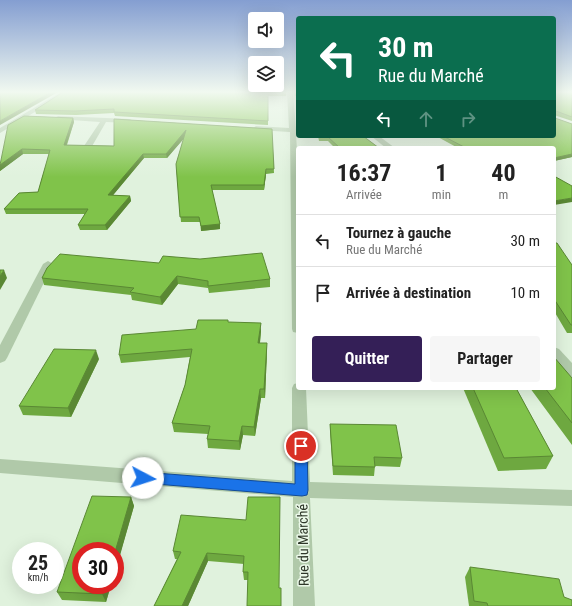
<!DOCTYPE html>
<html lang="fr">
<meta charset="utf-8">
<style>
body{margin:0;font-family:"Roboto Condensed",sans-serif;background:#f6f6f6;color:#222;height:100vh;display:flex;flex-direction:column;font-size:15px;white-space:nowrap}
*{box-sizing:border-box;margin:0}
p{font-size:13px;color:#767676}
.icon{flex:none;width:22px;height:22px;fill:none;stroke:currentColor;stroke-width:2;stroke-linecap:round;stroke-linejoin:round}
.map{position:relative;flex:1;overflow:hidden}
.drawer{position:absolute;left:296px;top:146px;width:260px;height:244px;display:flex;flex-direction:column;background:#fff;border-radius:4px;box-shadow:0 4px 16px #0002}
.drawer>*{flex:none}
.top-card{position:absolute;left:296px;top:16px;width:260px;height:122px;border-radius:4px;box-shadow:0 4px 16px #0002;background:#0b6e4f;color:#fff;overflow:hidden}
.controls{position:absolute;left:248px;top:12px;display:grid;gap:8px}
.controls a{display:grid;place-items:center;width:36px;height:36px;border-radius:4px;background:#fff;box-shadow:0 4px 16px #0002;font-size:20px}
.speed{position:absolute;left:12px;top:542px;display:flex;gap:8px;font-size:20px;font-weight:700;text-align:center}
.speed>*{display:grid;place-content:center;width:52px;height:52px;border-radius:50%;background:#fff;box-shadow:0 4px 16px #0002;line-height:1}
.speed small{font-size:10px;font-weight:400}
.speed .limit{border:6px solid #d22;background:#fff;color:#111}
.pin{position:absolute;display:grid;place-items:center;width:34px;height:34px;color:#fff;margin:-17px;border:2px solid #fff;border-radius:50%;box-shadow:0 1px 4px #0007}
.me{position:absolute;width:44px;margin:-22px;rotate:95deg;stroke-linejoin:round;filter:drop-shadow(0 0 3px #0008)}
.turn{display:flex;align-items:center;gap:14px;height:84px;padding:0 16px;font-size:18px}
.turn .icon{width:52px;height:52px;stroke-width:2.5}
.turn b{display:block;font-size:28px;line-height:34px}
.lanes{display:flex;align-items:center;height:38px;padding:0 16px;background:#0003;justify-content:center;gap:20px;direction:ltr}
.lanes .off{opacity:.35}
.eta{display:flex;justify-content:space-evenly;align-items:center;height:68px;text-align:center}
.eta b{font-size:24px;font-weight:700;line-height:28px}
.button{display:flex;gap:8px;margin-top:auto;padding:8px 16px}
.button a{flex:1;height:46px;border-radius:4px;background:#341f57;color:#fff;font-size:16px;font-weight:700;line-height:46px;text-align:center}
.button a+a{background:#f6f6f6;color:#222}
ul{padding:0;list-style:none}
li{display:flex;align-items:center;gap:12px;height:52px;padding:0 16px;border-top:1px solid #e0e0e0}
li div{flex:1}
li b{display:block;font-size:15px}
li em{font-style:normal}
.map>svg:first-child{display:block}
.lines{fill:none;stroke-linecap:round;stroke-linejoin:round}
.minor{fill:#b0c9a9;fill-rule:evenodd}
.wall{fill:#6ea840}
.shaded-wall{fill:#5a8834}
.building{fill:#80c34a;stroke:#5a8834}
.route{fill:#1a73e8;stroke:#114b97}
.labels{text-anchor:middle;stroke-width:3;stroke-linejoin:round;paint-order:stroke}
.near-street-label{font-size:14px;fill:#2e3729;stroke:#ebf9e9}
</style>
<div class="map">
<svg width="572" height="606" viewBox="0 0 572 606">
<rect width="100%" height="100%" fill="#e0f2dd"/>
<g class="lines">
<g class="minor">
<path d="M61 92H68L0 133V128Z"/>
<path d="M287 92H293L296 129H298V133H296L298 170V333L293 332 292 329 290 132 256 130 253 128 256 126 289 128Z"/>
<path d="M58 116 130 119 133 121 130 123 106 122 91 148H88L84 146 100 122 56 119 55 118Z"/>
<path d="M371 136H379L395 148H386Z"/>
<path d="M48 261 53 264 7 358 5 361 0 363V345L43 264Z"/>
<path d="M554 347 559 349 572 363V377L567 376 554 361Z"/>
<path d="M298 383V388H306L310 482 572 490V506L310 498 315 606H293V497L0 473V459L292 481V388L294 384Z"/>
</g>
</g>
<g class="wall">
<path d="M63 92H286V96H268V125L115 116 114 113 76 115 36 114 35 110Z"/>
<path d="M294 92H298V96H295Z"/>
<path d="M554 92H572V121L554 115 555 118 572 157 554 161V148H458L436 136H554Z"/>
<path d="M24 116 73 118 74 122 67 145 114 146V119L272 129 274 173 266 174 264 190H212L220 224V229L201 231 200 222H181L176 164 184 138 167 158H144L113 195 130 196 131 201 107 230H80L78 225 85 214H6L4 209 19 193 38 192 49 154H23L0 171V164H1L8 125Z"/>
<path d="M318 136H363L379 148H335L328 141H319Z"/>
<path d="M554 243 572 265V333H567L554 311Z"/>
<path d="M47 268 270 279V287L209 293 208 288 178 284 162 305 132 300 131 295 44 285 42 278Z"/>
<path d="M228 322 261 331 260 343 267 351 265 398H261L255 436 243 435 240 450 208 448 207 439 208 434 174 432 172 423 185 385 190 357 121 363 119 355Z"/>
<path d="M99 359 71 417 23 415 19 406Z"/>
<path d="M572 378V445L530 388H554Z"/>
<path d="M463 388H516L553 456 546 469 498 471Z"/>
<path d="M330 424 402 458 400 467 375 466 374 476 333 475 330 432Z"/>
<path d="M131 497 134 506 106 602 62 600 57 592Z"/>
<path d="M246 520 279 588 281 606 248 580H244L243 572 244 564 208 561 188 606H154L177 559H175L173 551Z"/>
<path d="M470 567 564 597 572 606H469L465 577Z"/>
</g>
<g class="shaded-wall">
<path d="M51 92H58L0 125V121Z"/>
<path d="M73 118 74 122 65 149 64 145Z"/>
<path d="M186 130 187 135 167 158 166 154Z"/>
<path d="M22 149 23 154 0 171V165Z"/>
<path d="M143 154 144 158 109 200 108 195Z"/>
<path d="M572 154V157L554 161V158Z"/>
<path d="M266 169V174L264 190V185Z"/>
<path d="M130 196 131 201 107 230 105 225Z"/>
<path d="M572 198V202L554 205V201Z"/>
<path d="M220 224V229L201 231V226Z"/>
<path d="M4 270 7 278 0 290V276Z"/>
<path d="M177 276 178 284 162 305 160 297Z"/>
<path d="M261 323V331L259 351 258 343Z"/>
<path d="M267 343V351L265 398 264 389Z"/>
<path d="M96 350 99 359 71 417 68 408Z"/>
<path d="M260 389 261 398 255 436 254 427Z"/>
<path d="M242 426 243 435 240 450 239 441Z"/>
<path d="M131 497 134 506 115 573V552Z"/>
<path d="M207 553 208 561 188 606H182Z"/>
<path d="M105 585H111L106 602 102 594Z"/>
</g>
<g class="building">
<path d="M0 92H51L0 121Z"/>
<path d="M63 92H286H268V121L114 112V109L75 111 35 110Z"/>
<path d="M554 92H572V117L556 111 554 112Z"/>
<path d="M554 115 555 118 572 124V154L554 158V148H466L443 136H554Z"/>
<path d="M24 116 73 118 64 145 114 146V119L272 129 274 169H266L264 185H211L220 224 201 226 199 217H180L176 164 186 130 166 154H143L108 195 130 196 105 225H78L88 209H4L19 193 38 192 50 150 22 149 0 165 8 125Z"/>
<path d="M319 136H363L379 148H340L328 137H319Z"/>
<path d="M554 176 572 186V198L554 201Z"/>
<path d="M554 243H557L572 265V325H571L554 299Z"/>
<path d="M262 253 270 279 208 286V281L177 276 160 297 130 292 134 288 42 278 47 268 60 254 159 263 163 256 200 259Z"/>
<path d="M0 270H4L0 276Z"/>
<path d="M198 320H228V322L261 323 258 343H267L264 389H260L254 427 242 426 239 441 207 439 210 426 172 423 185 385 192 349 119 355 122 335 196 329Z"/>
<path d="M54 349 96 350 68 408 19 406Z"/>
<path d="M554 357 572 378V423L545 388H554Z"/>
<path d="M473 388H516L553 456 504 458Z"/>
<path d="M330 424 396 425 402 458 374 457 375 467 333 466Z"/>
<path d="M92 496 131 497 115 552V551H81V585H105L102 594 57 592Z"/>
<path d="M248 497H280L279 588H281V606H247L248 572H243L244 556 207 553 182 606H154L181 552 173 551 181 515 246 520Z"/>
<path d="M470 567 559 579 564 597 572 600V606H488L487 603 474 601Z"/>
</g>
<linearGradient id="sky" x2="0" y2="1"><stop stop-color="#849ed1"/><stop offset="0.52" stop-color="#f1f9f0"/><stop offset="1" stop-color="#f1f9f0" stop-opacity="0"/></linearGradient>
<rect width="572" height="177" fill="url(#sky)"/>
<path class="route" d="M301 441 305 443 307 446 308 490 307 495 302 496 143 483 138 482 136 478 138 474 143 472 295 484V446L296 443Z"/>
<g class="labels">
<g class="near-street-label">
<text transform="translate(303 545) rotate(-91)" y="5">Rue du Marché</text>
</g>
</g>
</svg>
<div class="controls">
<a><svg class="icon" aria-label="sound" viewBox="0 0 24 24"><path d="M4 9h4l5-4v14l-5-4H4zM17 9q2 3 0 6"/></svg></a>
<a><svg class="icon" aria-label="layers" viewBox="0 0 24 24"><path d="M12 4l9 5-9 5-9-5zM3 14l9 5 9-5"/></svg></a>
</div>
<div class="speed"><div>25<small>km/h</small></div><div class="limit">30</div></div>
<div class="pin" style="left:301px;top:446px;background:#d93025"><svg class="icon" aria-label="arrive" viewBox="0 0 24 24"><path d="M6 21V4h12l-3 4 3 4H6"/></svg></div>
<svg class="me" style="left:143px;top:478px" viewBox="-20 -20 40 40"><circle r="19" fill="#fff"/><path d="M0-13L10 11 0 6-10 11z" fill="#1a73e8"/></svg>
<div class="top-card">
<div class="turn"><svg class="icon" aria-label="left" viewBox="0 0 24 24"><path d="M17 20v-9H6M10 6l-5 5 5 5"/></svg><div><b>30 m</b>Rue du Marché</div></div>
<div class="lanes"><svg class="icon" aria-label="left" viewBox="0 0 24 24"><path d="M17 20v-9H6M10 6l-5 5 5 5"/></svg><svg class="icon off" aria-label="ahead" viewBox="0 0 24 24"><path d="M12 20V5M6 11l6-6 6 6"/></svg><svg class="icon off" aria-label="right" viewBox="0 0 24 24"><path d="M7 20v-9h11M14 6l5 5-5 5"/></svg></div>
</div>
<section class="drawer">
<div class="eta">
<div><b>16:37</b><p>Arrivée</p></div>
<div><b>1</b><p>min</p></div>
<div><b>40</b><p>m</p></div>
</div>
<ul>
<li><svg class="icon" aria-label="left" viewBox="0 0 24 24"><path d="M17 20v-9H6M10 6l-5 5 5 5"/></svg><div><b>Tournez à gauche</b><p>Rue du Marché</p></div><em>30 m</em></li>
<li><svg class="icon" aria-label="arrive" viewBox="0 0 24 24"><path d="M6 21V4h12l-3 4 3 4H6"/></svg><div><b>Arrivée à destination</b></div><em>10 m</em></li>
</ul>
<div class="button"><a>Quitter</a><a>Partager</a></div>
</section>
</div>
